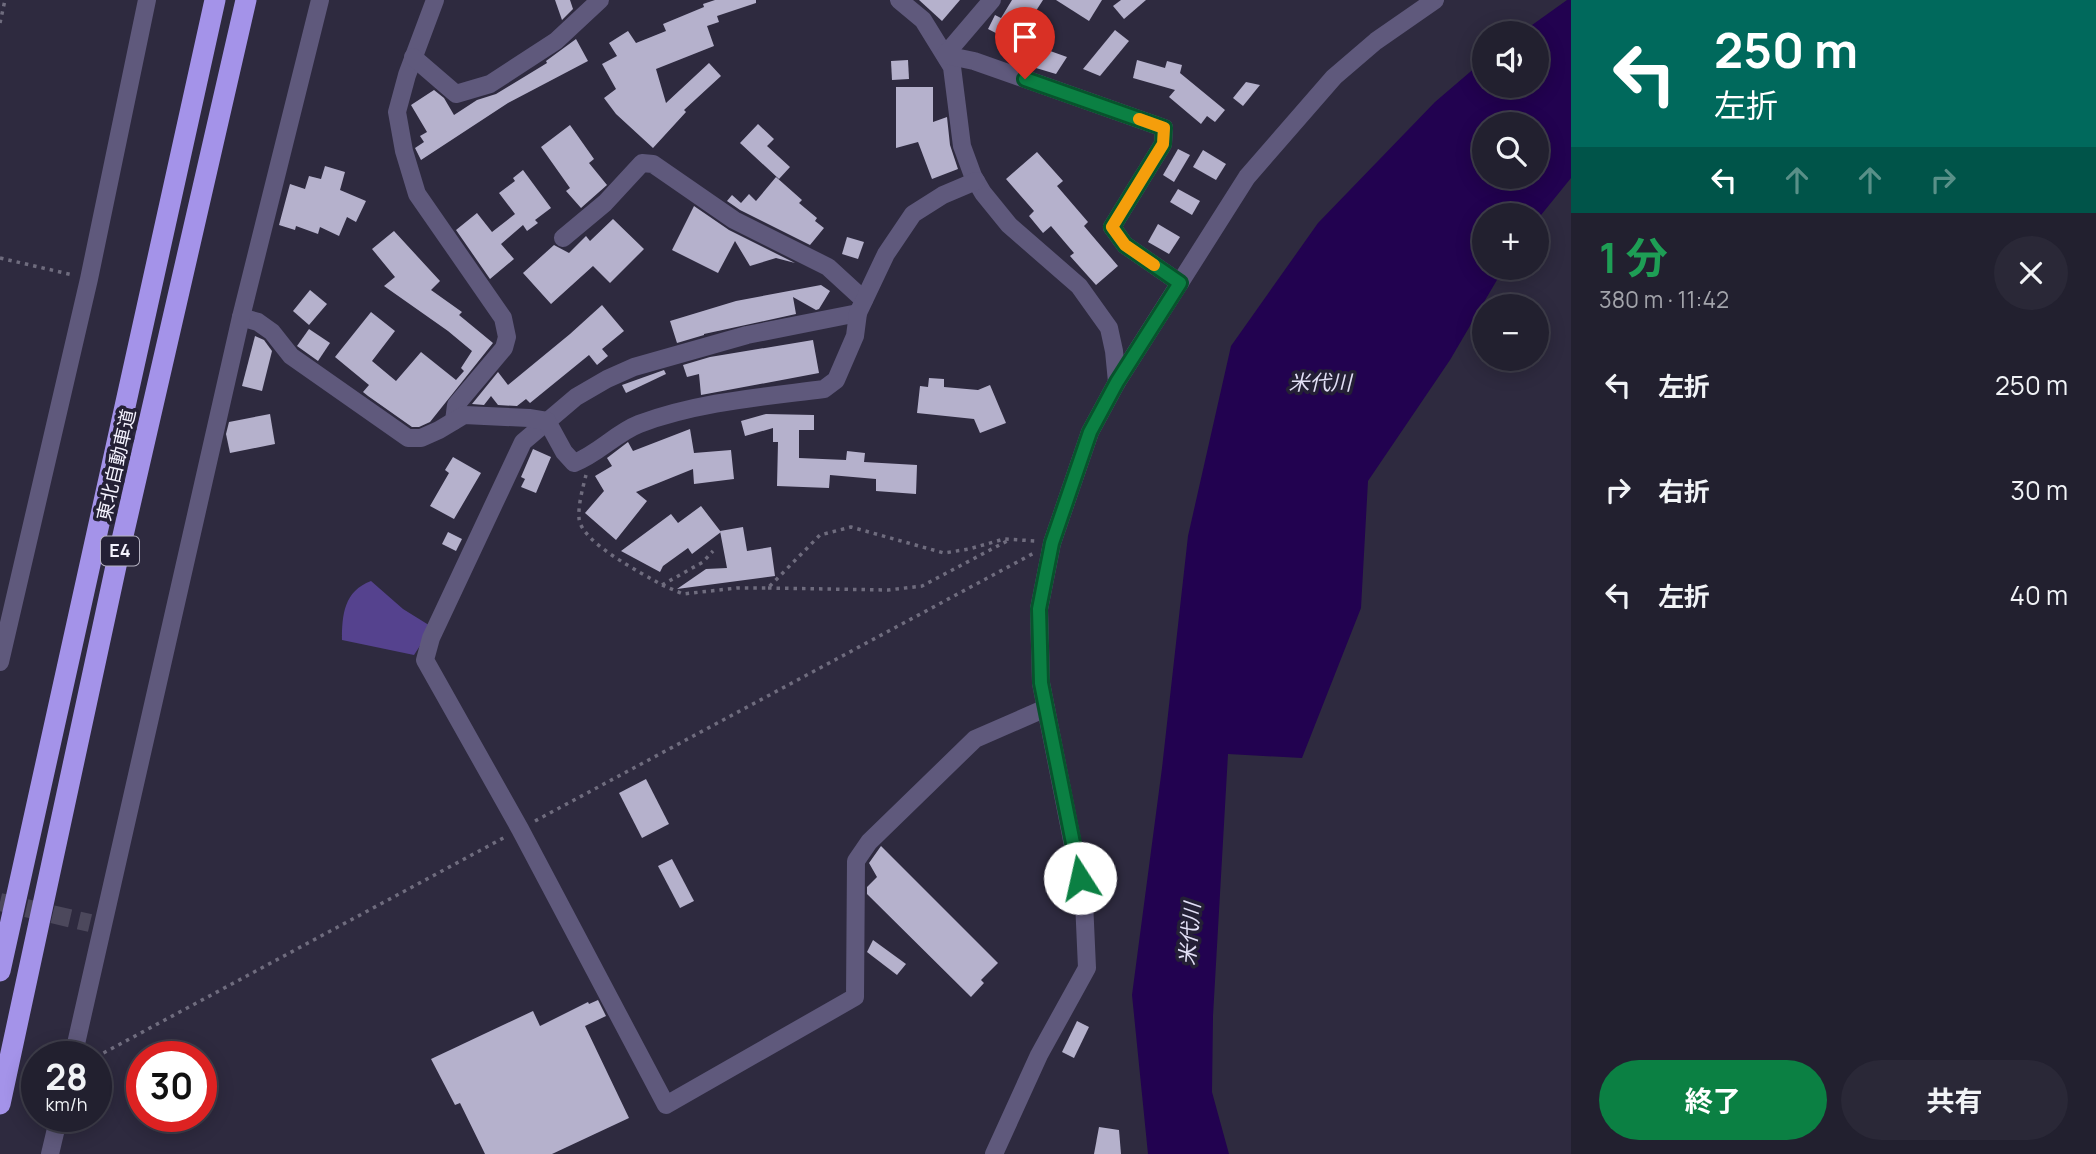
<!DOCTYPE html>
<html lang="ja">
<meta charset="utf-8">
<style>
body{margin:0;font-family:Manrope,"Noto Sans JP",sans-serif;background:#2a2837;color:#f1f3f6;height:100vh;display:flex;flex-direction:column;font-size:26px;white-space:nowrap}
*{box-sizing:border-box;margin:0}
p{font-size:23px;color:#a2a3aa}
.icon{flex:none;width:38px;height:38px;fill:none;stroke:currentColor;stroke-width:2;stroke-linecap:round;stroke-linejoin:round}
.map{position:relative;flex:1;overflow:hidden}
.side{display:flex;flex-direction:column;background:#22202f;width:525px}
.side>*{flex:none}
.banner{background:#00695c;color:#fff;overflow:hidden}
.tools{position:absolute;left:1472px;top:21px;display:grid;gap:14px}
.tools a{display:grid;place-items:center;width:77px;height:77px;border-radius:50%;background:#22202f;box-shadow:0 4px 18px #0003,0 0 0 2px #3f3e4b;font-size:35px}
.speed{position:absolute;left:21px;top:1041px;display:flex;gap:14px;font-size:35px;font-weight:700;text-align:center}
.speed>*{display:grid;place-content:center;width:91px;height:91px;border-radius:50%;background:#22202f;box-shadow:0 4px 18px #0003,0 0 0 2px #3f3e4b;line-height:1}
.speed small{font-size:18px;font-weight:400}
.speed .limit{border:10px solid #d22;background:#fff;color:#111}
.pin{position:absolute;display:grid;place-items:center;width:60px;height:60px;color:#fff;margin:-72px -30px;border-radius:50% 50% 50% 0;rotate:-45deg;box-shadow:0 0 7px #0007}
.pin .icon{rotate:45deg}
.me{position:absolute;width:77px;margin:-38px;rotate:350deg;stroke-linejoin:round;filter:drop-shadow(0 0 5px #0008)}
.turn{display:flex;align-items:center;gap:24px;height:147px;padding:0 28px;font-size:32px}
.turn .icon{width:91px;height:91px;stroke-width:2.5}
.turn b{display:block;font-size:49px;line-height:60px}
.lanes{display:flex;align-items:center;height:66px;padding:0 28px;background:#0003;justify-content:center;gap:35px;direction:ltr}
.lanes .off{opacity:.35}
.round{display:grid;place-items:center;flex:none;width:74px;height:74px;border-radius:37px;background:#2a2837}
.headline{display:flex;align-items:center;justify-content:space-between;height:119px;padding:0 28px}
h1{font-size:42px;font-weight:700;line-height:52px;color:#1e9e55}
.primary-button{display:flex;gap:14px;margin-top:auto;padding:14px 28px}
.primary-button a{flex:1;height:80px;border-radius:42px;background:#0b8043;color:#fff;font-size:28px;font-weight:700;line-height:80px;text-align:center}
.primary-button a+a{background:#2a2837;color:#f1f3f6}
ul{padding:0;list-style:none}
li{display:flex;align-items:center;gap:21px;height:105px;padding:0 28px}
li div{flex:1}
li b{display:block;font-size:26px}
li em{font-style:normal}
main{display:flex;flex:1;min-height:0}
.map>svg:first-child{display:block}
.green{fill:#55428e}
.water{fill:#220250;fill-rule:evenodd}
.building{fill:#b5b1cc}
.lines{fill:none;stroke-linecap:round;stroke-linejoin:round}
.minor-tunnel{stroke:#4c485c;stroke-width:18;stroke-dasharray:18 9;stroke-linecap:butt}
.path{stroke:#6f6c7e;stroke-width:3.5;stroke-dasharray:3.5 5;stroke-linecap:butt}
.minor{stroke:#5f597c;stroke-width:18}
.motorway{stroke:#a493e9;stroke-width:21}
.route-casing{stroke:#07532c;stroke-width:18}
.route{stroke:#0b8043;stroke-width:12}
.slow{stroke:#f59e0b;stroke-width:12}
.labels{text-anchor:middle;stroke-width:7;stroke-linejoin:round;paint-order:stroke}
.shield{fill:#242035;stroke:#b5b2c1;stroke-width:2}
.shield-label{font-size:18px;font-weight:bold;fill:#f3f1fd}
.street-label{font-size:19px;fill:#f3f1fd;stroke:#242035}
.water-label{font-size:21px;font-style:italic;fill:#e2dff6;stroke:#242035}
</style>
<main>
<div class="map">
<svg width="1571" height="1154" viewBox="0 0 1571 1154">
<rect width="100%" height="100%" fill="#2e2a3f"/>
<path class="green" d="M371 581 403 609 432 627 414 655 342 640C342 615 344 591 371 581Z"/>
<path class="water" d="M1567 0H1571V178L1537 220 1536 215H1484V268H1504L1450 360 1368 481 1361 608 1302 758 1228 754 1213 1016 1212 1092 1229 1154H1148L1132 995 1162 768 1188 536 1231 346 1318 223 1435 102 1484 60V86H1536V33H1521ZM1484 124H1536V177H1484Z"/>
<g class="building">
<path d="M555 0H570L573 9 562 20Z"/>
<path d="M715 0H756V3L717 16 719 22 707 26 714 46 656 69 666 103 709 63 721 76 684 110 686 112 653 148 616 114 604 98 616 89 602 64 617 56 609 43 628 31 636 43 666 31 663 24 704 7 703 4Z"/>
<path d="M919 0H960L942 21Z"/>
<path d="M1012 0H1043L1023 31 1043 38 1039 47 1067 57 1056 74 1013 61 1019 45 988 29 995 15 1001 18Z"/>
<path d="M1056 0H1102L1089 21Z"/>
<path d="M1121 0H1146L1124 19 1113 6Z"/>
<path d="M1115 30 1129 41 1100 76 1083 69Z"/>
<path d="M576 39 588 61 508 103 421 160 415 148 424 142 420 136 427 132 411 105 434 90 444 98 454 115 477 100 496 94 547 63 546 61Z"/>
<path d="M908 60 909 79 892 80 891 61Z"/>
<path d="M1137 60 1165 68 1167 61 1182 65 1180 73 1225 110 1215 122 1207 116 1201 124 1169 97 1175 90 1133 78Z"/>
<path d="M1246 82 1260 85 1243 106 1233 98Z"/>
<path d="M896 87H933V122L947 117 950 145 958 169 932 179 918 142 896 148Z"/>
<path d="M758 124 774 139 767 146 790 167 779 179 740 143Z"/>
<path d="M570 125 594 159 589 163 607 185 581 208 566 191 570 188 541 147Z"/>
<path d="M1178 149 1190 155 1174 182 1163 175Z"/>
<path d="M1203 150 1226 164 1216 180 1193 167Z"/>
<path d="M1037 152 1063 181 1057 186 1088 222 1084 226 1118 266 1096 285 1070 256 1074 253 1051 226 1043 233 1029 216 1034 211 1006 179Z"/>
<path d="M325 166 345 172 340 190 366 201 356 222 347 217 339 236 320 227 318 234 296 226 295 230 279 225 290 184 305 189 309 176 321 179Z"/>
<path d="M523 170 551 208 535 220 538 223 527 231 523 225 501 244 514 259 490 279 456 230 477 213 492 232 515 214 499 193 515 181 513 178Z"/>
<path d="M776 177 802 200 799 203 817 218 815 221 824 228 810 245 740 210 727 201 732 195 741 203 749 194 756 201Z"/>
<path d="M1178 189 1200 201 1192 215 1170 202Z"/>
<path d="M694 206 729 230 795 263 776 258 750 266 735 241 718 273 672 250Z"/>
<path d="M613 219 644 249 610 283 593 266 551 304 523 273 554 245 569 253 586 236 590 241Z"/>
<path d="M1158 224 1180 237 1169 254 1148 242Z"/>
<path d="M394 231 440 281 431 290 462 312 459 315 493 343 430 422 419 427H412L368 396 363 392 369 385 335 357 371 312 395 331 372 361 396 381 421 352 456 380 464 371 461 368 472 351 448 331 384 286 395 277 372 249Z"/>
<path d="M847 237 864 242 858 259 842 254Z"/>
<path d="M821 285 830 291 819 309 816 310 793 297 796 314 704 334V335L677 343 670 321 736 301Z"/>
<path d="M310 290 327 304 309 325 293 311Z"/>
<path d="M602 305 624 331 602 349 608 356 597 365 589 355 530 403 526 399 517 406 498 405 491 396 484 405 472 404 498 372 508 385 570 334Z"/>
<path d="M309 329 330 343 318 361 297 346Z"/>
<path d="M255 336 264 340 272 351 262 391 242 386Z"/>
<path d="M813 340 819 373 701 395 699 374 687 377 683 365 710 357Z"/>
<path d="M664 370 666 374 626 393 622 385Z"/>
<path d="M929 378 944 379V387L978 390 990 385 1006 423 980 433 974 419 917 413 920 386 928 387Z"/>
<path d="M270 414 275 444 230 453 226 434 229 422Z"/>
<path d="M766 414 814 415V430H799V458L846 460 847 451 865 453 864 462 917 465 916 494 876 491V479L830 475 829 488 777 486 778 442H773V428L745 436 741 421Z"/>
<path d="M690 429 694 453 731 450 734 479 694 484 693 469 636 492 647 501 616 540 585 513 604 491 595 476 612 466 607 458 628 442 633 451Z"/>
<path d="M533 449 551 457 536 493 521 487 525 479 521 477Z"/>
<path d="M453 457 481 473 454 519 430 506 449 473 445 470Z"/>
<path d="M701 506 721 532 692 554 688 548 663 566 660 572 621 551 671 514 678 523Z"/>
<path d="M743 527 747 551 771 547 775 576 677 589 706 569 727 568 720 531Z"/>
<path d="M448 532 462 539 456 551 442 544Z"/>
<path d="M646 779 669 824 642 838 619 793Z"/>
<path d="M881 846 998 963 981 980 984 983 971 997 867 894V887L877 877 869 863Z"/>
<path d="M672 859 694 901 680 908 658 866Z"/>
<path d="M873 940 906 964 897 975 867 952Z"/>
<path d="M598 1000 606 1016 585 1026 629 1118 552 1154H485L460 1103 455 1105 431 1059 533 1011 540 1026 588 1002 589 1004Z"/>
<path d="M1077 1021 1089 1027 1074 1058 1062 1052Z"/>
<path d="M1099 1127 1119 1130 1121 1154H1094Z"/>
</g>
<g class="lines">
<path class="minor-tunnel" d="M0 902 90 923"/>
<g class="path">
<path d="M0 23 5 0"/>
<path d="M0 258 73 275"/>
<path d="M586 475C583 487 578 505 579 518 581 543 642 573 662 585L703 562 713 551"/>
<path d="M662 585 683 594 737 588H768L820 535 851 527 944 553 969 549 1004 539 1036 541"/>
<path d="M768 588 888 590 922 586 1007 541"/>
<path d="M535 821 1034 553"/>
<path d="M96 1057 507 836"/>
</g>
<g class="minor">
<path d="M435 0 407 75 397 112 404 151 417 194 503 318 507 337 504 348 456 405 454 421"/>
<path d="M899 0 923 20 952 67 962 146 973 176 983 193 1009 225 1079 286 1109 328 1114 351 1117 382"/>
<path d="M992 0 945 55 974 61 1164 128 1163 144 1112 227 1125 245 1180 283"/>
<path d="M413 57 456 94 490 84 556 41 600 0"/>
<path d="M563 238 605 203 642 163 653 164 734 220 828 267 864 300"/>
<path d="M858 313 747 335 634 367 607 379 576 397 523 442 431 638 425 660 520 829 666 1105 855 997 856 861 869 842 975 739 1046 708"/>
<path d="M241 317 258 322 272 332 291 356 408 438H421L439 430 464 415 529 418 547 421 564 452 574 463C598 454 616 433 639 424 698 402 762 397 824 389L836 380 855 336 858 313 886 254 913 214 943 195 976 181"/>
<path d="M0 662 89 279 147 0"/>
<path d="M73 1057 241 317 320 0"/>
<path d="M50 1154 59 1116"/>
<path d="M994 1154 1039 1055 1087 968 1084 901 1041 683 1039 609 1052 543 1090 432 1117 382 1247 177 1334 77 1376 41 1435 0"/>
</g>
<g class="motorway">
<path d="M0 971 215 0"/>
<path d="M0 1104 116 566 246 0"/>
</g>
</g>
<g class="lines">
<defs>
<path id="route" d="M1025 79 1164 128 1163 144 1112 227 1125 245 1180 283 1117 382 1090 432 1052 543 1039 609 1041 683 1080 878"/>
</defs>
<use href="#route" class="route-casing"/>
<use href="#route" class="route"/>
<path class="slow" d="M1139 119 1164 128 1163 144 1112 227 1125 245 1154 265"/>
</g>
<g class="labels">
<rect class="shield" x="101" y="536.5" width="38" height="29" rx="5"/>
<g class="shield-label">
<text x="120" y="557">E4</text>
</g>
<g class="street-label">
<text transform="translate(116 465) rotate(-77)" y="7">東北自動車道</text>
</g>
<g class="water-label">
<text x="1320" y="390">米代川</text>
<text transform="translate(1190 934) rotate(-85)" y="7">米代川</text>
</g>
</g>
</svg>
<div class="tools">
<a><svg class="icon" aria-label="sound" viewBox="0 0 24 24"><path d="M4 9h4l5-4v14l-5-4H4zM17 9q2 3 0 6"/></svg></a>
<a><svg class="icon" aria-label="search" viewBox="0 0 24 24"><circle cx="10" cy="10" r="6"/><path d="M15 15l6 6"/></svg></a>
<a>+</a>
<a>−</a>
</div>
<div class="speed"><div>28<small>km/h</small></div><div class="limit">30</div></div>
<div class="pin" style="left:1025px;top:79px;background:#d93025"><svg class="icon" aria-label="arrive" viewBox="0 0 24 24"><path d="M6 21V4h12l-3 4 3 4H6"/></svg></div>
<svg class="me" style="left:1080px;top:878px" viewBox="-20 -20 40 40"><circle r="19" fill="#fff"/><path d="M0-13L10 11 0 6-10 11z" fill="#0b8043"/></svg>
</div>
<section class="side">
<div class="banner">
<div class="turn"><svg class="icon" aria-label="left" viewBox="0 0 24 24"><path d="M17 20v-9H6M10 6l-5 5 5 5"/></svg><div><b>250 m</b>左折</div></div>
<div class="lanes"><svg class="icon" aria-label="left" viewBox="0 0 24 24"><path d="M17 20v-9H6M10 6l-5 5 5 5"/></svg><svg class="icon off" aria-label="ahead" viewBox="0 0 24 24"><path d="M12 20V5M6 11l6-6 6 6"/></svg><svg class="icon off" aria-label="ahead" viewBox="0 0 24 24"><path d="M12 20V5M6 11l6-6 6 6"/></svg><svg class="icon off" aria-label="right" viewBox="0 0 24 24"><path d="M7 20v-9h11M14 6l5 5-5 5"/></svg></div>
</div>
<div class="headline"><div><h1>1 分</h1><p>380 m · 11:42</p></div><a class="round"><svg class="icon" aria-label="close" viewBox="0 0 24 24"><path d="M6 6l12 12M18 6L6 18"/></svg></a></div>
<ul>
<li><svg class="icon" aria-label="left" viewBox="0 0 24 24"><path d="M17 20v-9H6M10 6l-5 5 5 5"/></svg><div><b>左折</b></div><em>250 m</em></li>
<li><svg class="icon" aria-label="right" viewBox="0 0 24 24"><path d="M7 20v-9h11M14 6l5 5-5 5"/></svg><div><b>右折</b></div><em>30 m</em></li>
<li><svg class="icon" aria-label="left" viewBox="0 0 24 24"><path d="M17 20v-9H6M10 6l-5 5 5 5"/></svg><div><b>左折</b></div><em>40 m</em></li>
</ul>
<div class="primary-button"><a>終了</a><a>共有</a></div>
</section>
</main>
